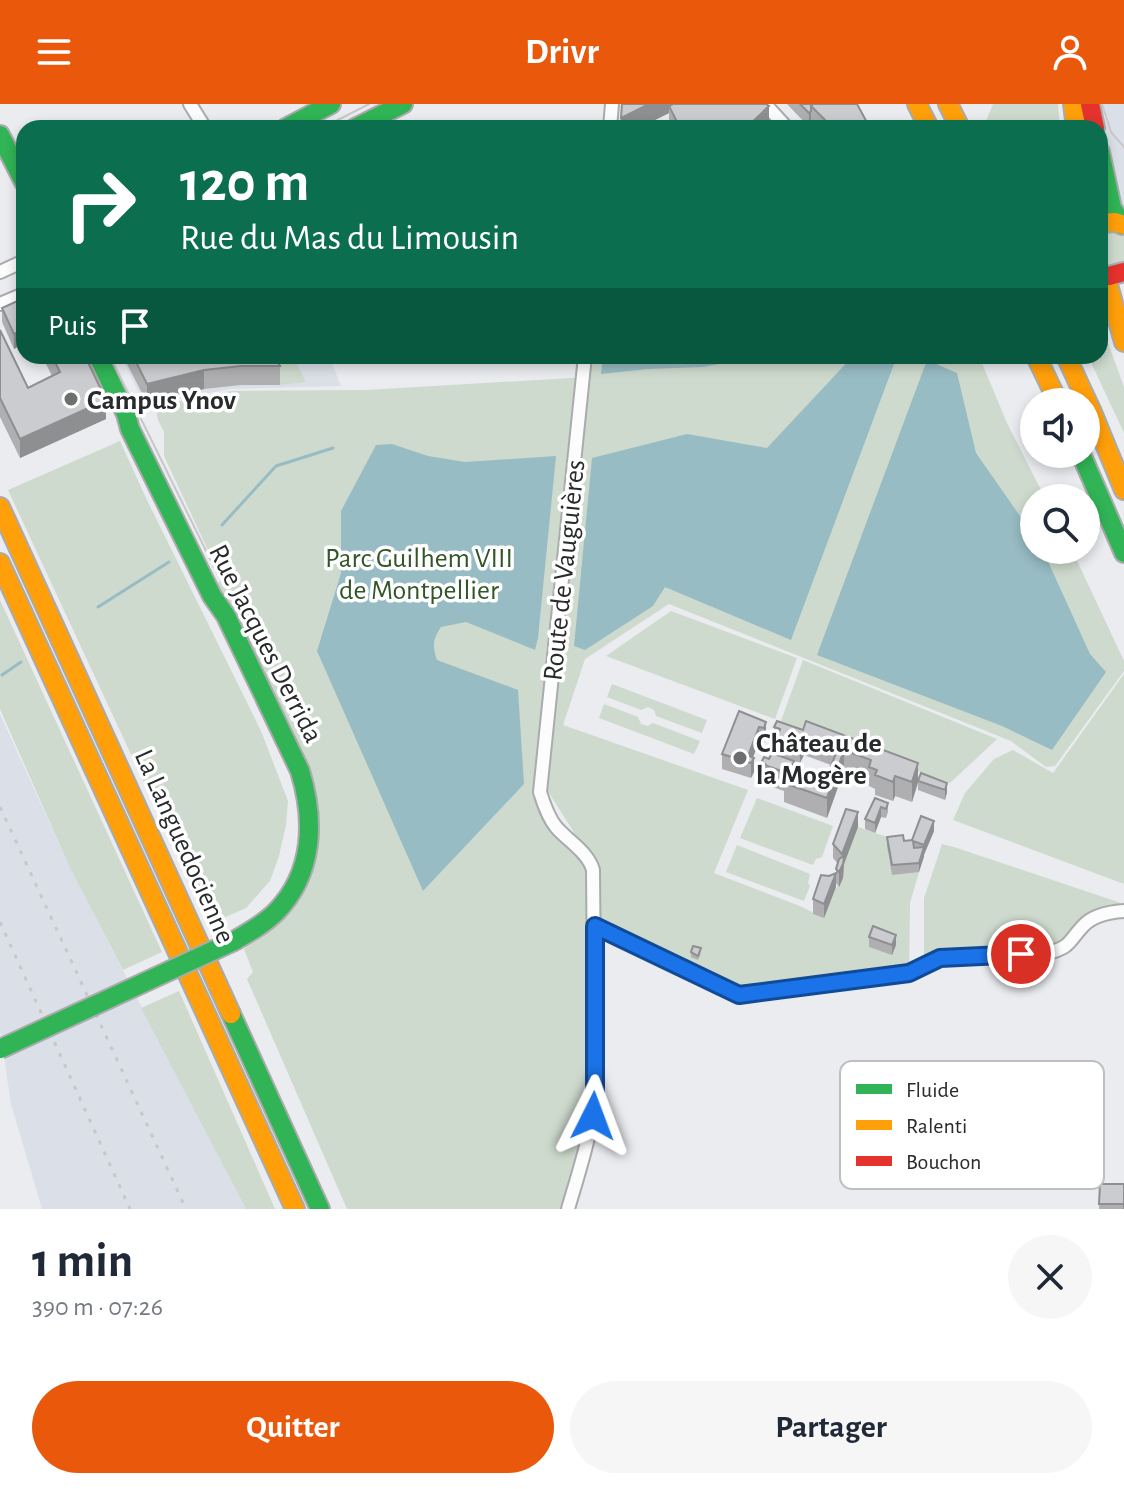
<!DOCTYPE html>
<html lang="fr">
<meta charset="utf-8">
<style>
body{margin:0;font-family:"Alegreya Sans",sans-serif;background:#f6f6f7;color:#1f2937;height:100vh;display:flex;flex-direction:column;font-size:30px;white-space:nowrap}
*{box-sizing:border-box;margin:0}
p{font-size:26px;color:#747a83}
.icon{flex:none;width:44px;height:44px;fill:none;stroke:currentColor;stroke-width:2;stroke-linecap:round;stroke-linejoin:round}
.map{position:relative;height:1105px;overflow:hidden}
.drawer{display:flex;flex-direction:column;background:#fff;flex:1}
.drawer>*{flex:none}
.banner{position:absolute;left:16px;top:16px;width:1092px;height:244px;border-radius:24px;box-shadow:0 4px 12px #0003;background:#0b6e4f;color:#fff;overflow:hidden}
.buttons{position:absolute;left:1020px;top:284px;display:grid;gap:16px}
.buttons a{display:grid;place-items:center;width:80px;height:80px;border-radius:50%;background:#fff;box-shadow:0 4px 12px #0003;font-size:40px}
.pin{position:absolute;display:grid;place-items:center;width:68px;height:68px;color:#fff;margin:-34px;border:4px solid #fff;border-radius:50%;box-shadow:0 2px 8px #0007}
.me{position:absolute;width:88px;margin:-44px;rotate:3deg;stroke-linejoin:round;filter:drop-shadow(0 0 6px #0008)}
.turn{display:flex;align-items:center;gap:28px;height:168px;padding:0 32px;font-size:36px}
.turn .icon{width:104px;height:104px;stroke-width:2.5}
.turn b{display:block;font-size:56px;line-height:68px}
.then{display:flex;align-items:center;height:76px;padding:0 32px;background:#0003;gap:16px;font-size:30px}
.round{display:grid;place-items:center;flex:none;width:84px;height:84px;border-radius:42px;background:#f6f6f7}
.overview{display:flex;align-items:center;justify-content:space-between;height:136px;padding:0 32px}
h1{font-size:48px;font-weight:700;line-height:60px}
.primary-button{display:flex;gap:16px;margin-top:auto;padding:16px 32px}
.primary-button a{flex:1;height:92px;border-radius:48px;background:#ea580c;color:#fff;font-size:32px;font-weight:700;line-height:92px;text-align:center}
.primary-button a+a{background:#f6f6f7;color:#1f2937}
header{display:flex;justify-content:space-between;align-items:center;height:104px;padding:0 32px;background:#ea580c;color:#fff;font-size:36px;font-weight:700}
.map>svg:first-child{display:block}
.built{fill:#dbe0e8}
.green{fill:#cedace}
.water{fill:#98bcc3}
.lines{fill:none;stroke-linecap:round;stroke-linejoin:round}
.stream{stroke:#98bcc3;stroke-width:3}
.street-casing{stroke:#a9abac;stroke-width:16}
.fast-casing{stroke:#a9abac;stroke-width:22}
.slow-casing{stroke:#a9abac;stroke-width:22}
.jam-casing{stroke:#a9abac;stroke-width:22}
.street{stroke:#fcfcfd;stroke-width:12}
.fast{stroke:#30b455;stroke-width:18}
.slow{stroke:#ff9f0a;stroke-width:18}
.jam{stroke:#e5322d;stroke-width:18}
.tram{stroke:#c8c8c9;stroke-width:2}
.rail{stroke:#c8c8c9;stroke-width:3;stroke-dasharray:4 8;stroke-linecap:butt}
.fast-bridge-casing{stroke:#a9abac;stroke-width:22;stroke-linecap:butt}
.fast-bridge{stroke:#30b455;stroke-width:18}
.wall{fill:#afafb2;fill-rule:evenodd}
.shaded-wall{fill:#8e8f91}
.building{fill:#cbcccf;stroke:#8e8f91;stroke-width:2}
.route-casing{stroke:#114b97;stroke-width:20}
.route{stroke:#1a73e8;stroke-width:14}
.poi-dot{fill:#6c6e70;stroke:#fff;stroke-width:3}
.labels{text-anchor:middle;stroke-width:7;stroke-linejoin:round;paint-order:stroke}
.poi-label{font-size:28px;font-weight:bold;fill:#282a2c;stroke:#fff;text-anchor:start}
.park-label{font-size:28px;fill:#325627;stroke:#fff}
.street-label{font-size:28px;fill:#282a2c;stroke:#fff}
.key{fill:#fff;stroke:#bebfc0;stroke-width:2}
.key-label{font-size:22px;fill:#282a2c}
</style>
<header><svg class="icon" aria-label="menu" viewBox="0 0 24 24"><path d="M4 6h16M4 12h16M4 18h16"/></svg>Drivr<svg class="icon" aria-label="person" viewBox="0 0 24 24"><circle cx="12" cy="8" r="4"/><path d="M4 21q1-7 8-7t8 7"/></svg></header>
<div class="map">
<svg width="1124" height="1105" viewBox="0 0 1124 1105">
<rect width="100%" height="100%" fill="#eaecef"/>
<g class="built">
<path d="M1081 0H1124V130L1120 128 1103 127 1100 109V24H1084Z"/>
<path d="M121 252H329L341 282 230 285 145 302Z"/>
<path d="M0 610 69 762 246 1105H42L11 1000 0 926Z"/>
</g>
<g class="green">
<path d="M993 0H1058L1060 24H983Z"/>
<path d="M1112 125 1124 130V159C1117 164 1107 164 1100 160V129Z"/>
<path d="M1100 217 1124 283V329L1088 252H1100Z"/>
<path d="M266 252H293L306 278 280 281Z"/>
<path d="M591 252H745L748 255 755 252H979L1007 319 1045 394H1034V446H1072L1124 557V567L1055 662 1046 663 1011 637 669 500 585 555 563 621 748 686 714 769 800 802 824 814 835 786 843 774V762L858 723 887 733 889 757 919 768 910 799 909 869 739 891 597 822 600 795 594 760 544 681 543 683 554 709 589 766 591 982 588 1014 563 1105H347L247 875 253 868 244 845 275 820 305 782 317 747V706L305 668 217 480 222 476 164 352V328L158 316 155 302 231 287 366 286 588 273Z"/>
<path d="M120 337 145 392 261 627 288 697 286 721 279 752 270 777 246 804 210 820 8 386Z"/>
<path d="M0 496 162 848 123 866 69 762 0 605Z"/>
<path d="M671 507 797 554 775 615 606 552Z"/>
<path d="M803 556 997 635 950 679 781 617Z"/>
<path d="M1124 570V780L953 716 965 689 994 655 1013 646 1053 669Z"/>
<path d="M612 580 707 616 702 629 656 612 654 606 648 603 641 606 607 593Z"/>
<path d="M604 600 638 613 641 620 648 622 653 619 700 637 694 650 599 614Z"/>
<path d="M757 694 833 722 822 753 816 755 813 761 740 734Z"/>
<path d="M942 740 954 743 1121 799 1082 814 1066 834 1051 842 952 844 924 852V794Z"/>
<path d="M737 741 810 770 808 779 810 782 804 797 726 768Z"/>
<path d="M179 887 275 1105H246L141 904Z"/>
</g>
<g class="water">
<path d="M603 252H731L735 257 703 263 648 265 601 270Z"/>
<path d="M853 252H897L791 536 665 483 653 502 585 546 574 542 592 354 687 330 767 344Z"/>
<path d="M927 256 957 269 976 349 1034 432V446H1037L1038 449 1046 453 1090 550 1106 568 1052 646 1002 622 817 551Z"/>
<path d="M392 340 428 352 465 358 556 352 538 534 535 546 466 518 441 523C433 535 432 542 437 556L518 586 524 680 423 787 317 547 341 469V407L376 341Z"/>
</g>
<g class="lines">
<g class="stream">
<path d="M222 421 276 362 333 344"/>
<path d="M98 503 169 458"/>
<path d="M2 571 21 558"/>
</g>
<defs>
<g id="street">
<path d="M190 0 205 24"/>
<path d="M765 0 787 24"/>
<path d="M610 24 612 0"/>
<path d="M0 168 24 157"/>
<path d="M0 200 24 190"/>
<path d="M595 822 739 891 909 869 940 854 1048 849C1071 843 1068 838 1083 822 1093 811 1109 808 1124 807"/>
<path d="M568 1105C579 1067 592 1029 595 989L593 766C588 748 568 737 556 723 548 713 544 701 540 688L585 252"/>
</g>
<g id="fast">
<path d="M286 24 331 0"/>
<path d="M355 24 403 0"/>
<path d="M0 31 24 78"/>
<path d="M1100 48 1112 104 1123 121"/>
<path d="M98 252 126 310 130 325 212 492 226 512 300 667C315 716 314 769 276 808 264 820 248 829 234 837"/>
<path d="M1081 350 1124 449"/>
<path d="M231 910 320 1105"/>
</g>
<g id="slow">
<path d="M917 0 929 24"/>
<path d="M948 0 960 24"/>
<path d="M1073 0 1076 24"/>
<path d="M1100 119 1115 118 1124 121"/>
<path d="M1101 170 1108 181 1124 238"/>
<path d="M1036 252 1058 298"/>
<path d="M1066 252 1091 306 1124 386"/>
<path d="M0 403 231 910"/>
<path d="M0 459 295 1105"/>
</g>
<g id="jam">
<path d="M1090 0 1095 24"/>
<path d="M1100 170 1109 172 1124 168"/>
</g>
</defs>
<use href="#street" class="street-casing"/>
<use href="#fast" class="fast-casing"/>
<use href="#slow" class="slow-casing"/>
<use href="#jam" class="jam-casing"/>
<use href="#street" class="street"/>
<use href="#fast" class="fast"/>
<use href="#slow" class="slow"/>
<use href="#jam" class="jam"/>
<g class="tram">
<path d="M1102 0 1111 28 1124 43"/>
<path d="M322 24 369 0"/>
<path d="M110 252 219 473"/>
</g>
<g class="rail">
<path d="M0 703 186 1105"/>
<path d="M0 818 130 1105"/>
</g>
<defs>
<path id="fast-bridge" d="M0 945 234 837"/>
</defs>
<use href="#fast-bridge" class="fast-bridge-casing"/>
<use href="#fast-bridge" class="fast-bridge"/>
</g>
<g class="wall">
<path d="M622 0H766L769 22 766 24H670L669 22V9L639 24H621Z"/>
<path d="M787 0H857L870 24H814L811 21 809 23Z"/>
<path d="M24 194 14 245 2 218V204Z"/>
<path d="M0 226 28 284 52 272 42 252H85L106 315 20 354 0 313Z"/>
<path d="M123 252H275L280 262V281H241L204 285 147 299Z"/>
<path d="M739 607 766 618V633L764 639 759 637 753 653 754 668 751 674 722 665V650Z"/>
<path d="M777 617 947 688 945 696 918 686V679L912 698 895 692 893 697 875 691V685L869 682V674L844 666 827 714 784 698V687L767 681 762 676V657L778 651V644L774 642V623ZM804 651 831 661 825 678 794 666V657L800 659Z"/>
<path d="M888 699V708L886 714 881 713 875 729 865 725V715Z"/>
<path d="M858 723 844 760 843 774 839 783 836 779V765L838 760 833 754V740Z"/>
<path d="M934 727 924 750 919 768 892 771 887 742V733L904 737 912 736Z"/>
<path d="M836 783 824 814 813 810V795Z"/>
<path d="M869 833 896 841 892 851 869 843Z"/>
<path d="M691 848 701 849 698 856 691 853Z"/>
<path d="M1100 1080H1124V1105H1099Z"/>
</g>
<g class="shaded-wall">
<path d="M649 0H686L669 2V9L639 24H621V14Z"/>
<path d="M769 2V22L766 24H746Z"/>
<path d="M811 7V21L809 23V9Z"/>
<path d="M24 225V240L14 245V230Z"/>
<path d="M204 266V285L147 299V280Z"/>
<path d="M106 296V315L20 354V335Z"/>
<path d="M766 618V633L764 639V624Z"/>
<path d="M759 623V637L751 659 748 652Z"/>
<path d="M804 632V651L800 659V640Z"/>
<path d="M844 646V666L827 714V694Z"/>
<path d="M754 654V668L751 674V659Z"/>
<path d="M918 659V678L912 698V678Z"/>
<path d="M895 672V692L893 697V678Z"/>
<path d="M947 679V688L945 696V686Z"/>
<path d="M881 703V713L875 729V719Z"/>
<path d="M858 708V723L844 760 843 774 839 783V768L842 762V750Z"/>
<path d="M934 717V727L924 751V741Z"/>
<path d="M924 743V753L919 768V759Z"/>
<path d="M836 769V783L824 814V800Z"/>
<path d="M896 831V841L892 851V841Z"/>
</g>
<g class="building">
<path d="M622 0H649L621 14Z"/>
<path d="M673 0H766L769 2 746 24H680L669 2Z"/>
<path d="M800 0H813L811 2V7L809 9Z"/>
<path d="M813 0H857L870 24H833L811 2Z"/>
<path d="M24 194V225L14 230 2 204Z"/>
<path d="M0 226 28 284 60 268 52 252H85L106 296 20 335 0 294Z"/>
<path d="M133 252H275L280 262H241L204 266 147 280Z"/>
<path d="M739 607 766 618 764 624 759 623 748 652 754 654 751 659 722 650Z"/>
<path d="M777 617 803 626 806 617 918 659 912 678 895 672 893 678 875 671 877 666 869 663 871 656 844 646 827 694 784 679 787 669 767 662 762 657 764 653 769 655 772 649 794 657 791 665 825 678 838 644 804 632 800 640 778 632 780 625 774 623Z"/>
<path d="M921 669 947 679 945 686 918 677Z"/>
<path d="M875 694 888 699 886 705 881 703 875 719 865 715Z"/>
<path d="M846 705 858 708 842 750 833 740Z"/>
<path d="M921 712 934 717 924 741 913 737 914 744 924 743 919 759 892 761 887 733 903 731 904 737 912 736Z"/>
<path d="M844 752 843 760 839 768 836 765 839 755Z"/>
<path d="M836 769 824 800 813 795 821 771 829 772Z"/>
<path d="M873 822 896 831 892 841 869 833Z"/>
<path d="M693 842 701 844 698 852 691 848Z"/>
<path d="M1100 1080H1124V1105V1100H1099Z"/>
</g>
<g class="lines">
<defs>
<path id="route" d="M593 1012 595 989V822L739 891 909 869 940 854 1021 850"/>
</defs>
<use href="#route" class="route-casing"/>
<use href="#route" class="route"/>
</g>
<g class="poi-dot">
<circle cx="71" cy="295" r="8"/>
<circle cx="740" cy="654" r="8"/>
</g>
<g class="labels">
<g class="poi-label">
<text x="87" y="305">Campus Ynov</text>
<text x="756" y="648">Château de<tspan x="756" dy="32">la Mogère</tspan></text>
</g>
<g class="park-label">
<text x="419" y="463">Parc Guilhem VIII<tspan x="419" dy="32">de Montpellier</tspan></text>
</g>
<g class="street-label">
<text transform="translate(563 466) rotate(-84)" y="10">Route de Vauguières</text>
<text transform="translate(267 539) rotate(63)" y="10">Rue Jacques Derrida</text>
<text transform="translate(186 742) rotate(66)" y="10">La Languedocienne</text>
</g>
</g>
<rect x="840" y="957" width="264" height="128" rx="12" class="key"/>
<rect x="856" y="980" width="36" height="10" fill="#30b455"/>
<rect x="856" y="1016" width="36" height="10" fill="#ff9f0a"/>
<rect x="856" y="1052" width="36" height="10" fill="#e5322d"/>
<g class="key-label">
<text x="906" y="993">Fluide</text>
<text x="906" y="1029">Ralenti</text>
<text x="906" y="1065">Bouchon</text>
</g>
</svg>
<div class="buttons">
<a><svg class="icon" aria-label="sound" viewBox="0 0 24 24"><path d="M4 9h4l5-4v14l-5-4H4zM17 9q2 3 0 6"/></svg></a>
<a><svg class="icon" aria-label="search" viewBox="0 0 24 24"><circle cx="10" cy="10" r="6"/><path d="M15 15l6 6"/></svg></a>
</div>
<div class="pin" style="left:1021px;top:850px;background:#d93025"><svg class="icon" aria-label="arrive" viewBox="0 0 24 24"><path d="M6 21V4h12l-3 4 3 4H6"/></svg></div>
<svg class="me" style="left:593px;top:1012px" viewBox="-20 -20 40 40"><path d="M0-17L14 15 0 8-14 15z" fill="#1a73e8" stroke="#fff" stroke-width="4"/></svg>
<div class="banner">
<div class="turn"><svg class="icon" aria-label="right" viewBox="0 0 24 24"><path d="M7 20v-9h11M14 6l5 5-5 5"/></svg><div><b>120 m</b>Rue du Mas du Limousin</div></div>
<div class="then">Puis<svg class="icon" aria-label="arrive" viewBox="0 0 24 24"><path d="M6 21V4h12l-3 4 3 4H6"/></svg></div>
</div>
</div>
<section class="drawer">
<div class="overview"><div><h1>1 min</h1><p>390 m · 07:26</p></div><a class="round"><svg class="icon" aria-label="close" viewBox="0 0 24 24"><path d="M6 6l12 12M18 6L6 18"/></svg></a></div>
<div class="primary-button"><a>Quitter</a><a>Partager</a></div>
</section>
